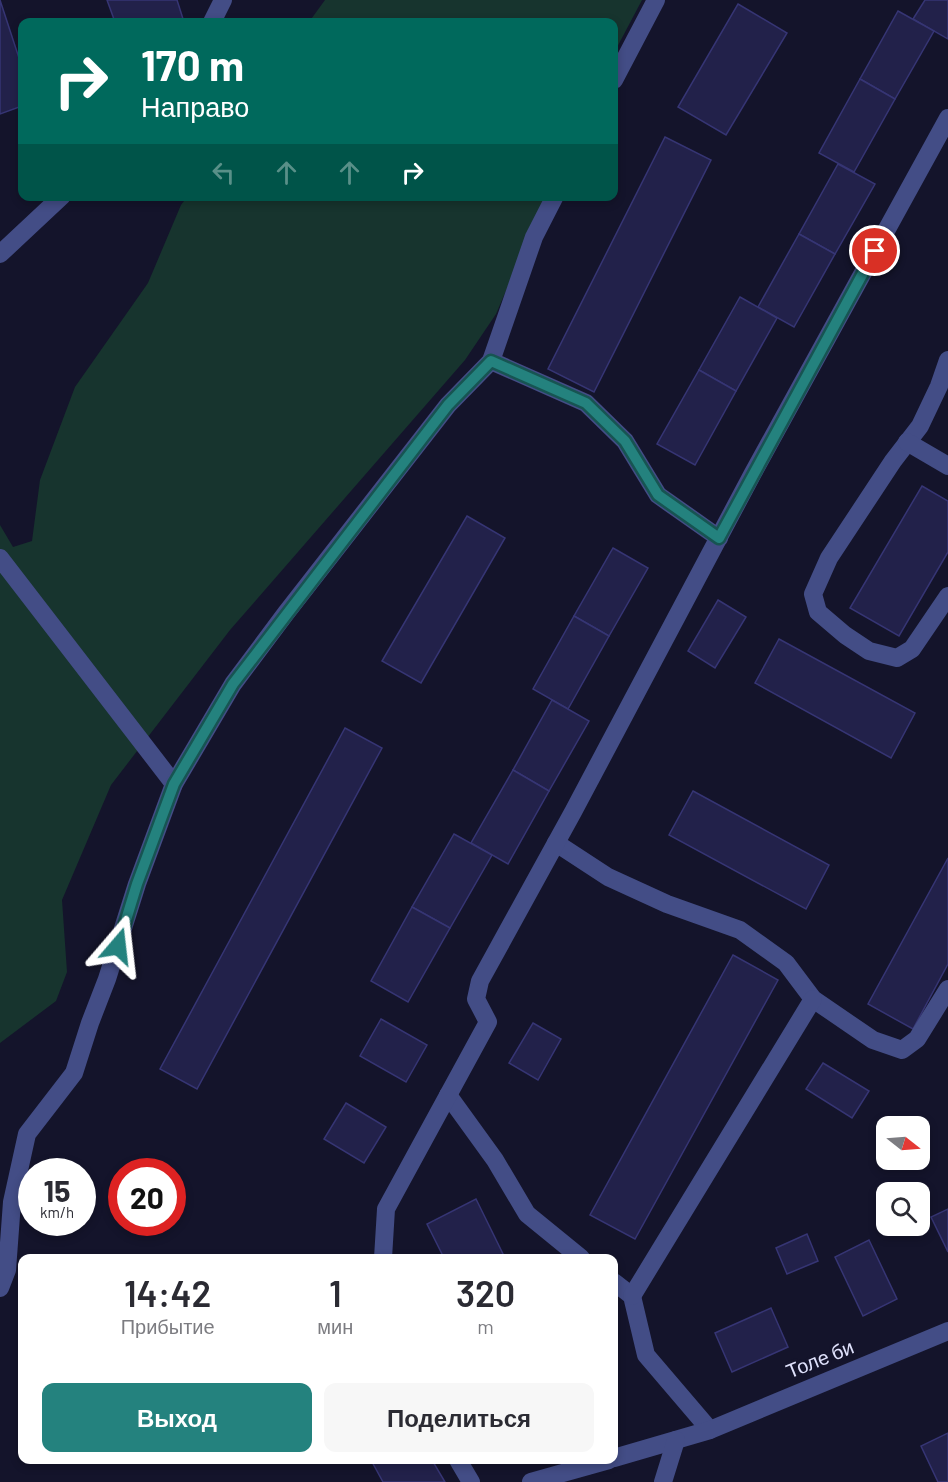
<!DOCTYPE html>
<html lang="ru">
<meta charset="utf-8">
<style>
body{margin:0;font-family:Barlow,sans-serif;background:#f7f7f7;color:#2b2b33;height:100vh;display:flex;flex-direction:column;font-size:22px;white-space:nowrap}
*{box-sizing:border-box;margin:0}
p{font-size:20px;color:#7c7c81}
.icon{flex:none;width:33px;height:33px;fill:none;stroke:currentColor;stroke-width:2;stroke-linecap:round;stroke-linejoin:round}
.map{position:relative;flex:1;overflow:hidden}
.sheet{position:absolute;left:18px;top:1254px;width:600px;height:210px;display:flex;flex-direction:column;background:#fff;border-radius:12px;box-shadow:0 3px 9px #0003}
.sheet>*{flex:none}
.guide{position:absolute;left:18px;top:18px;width:600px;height:183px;border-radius:12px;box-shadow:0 3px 9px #0003;background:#00695c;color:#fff;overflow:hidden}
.needle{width:39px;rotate:107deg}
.tools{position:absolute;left:876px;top:1116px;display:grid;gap:12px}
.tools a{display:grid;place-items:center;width:54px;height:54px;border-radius:12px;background:#fff;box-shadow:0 3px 9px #0003;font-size:30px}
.speed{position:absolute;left:18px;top:1158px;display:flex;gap:12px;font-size:30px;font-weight:700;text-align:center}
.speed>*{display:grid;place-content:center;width:78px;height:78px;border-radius:50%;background:#fff;box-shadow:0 3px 9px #0003;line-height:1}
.speed small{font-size:15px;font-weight:400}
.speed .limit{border:9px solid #d22;background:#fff;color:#111}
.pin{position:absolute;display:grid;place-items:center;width:51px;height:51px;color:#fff;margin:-26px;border:3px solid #fff;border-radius:50%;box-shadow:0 2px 6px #0007}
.me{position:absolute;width:66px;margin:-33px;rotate:17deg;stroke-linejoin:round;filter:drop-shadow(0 0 4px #0008)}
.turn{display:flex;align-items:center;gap:21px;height:126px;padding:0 24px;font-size:27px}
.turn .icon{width:78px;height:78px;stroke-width:2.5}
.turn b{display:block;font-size:42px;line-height:51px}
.lanes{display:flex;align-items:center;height:57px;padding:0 24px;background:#0003;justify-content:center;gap:30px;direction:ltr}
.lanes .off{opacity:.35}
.eta{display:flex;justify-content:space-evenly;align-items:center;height:102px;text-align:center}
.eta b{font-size:36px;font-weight:600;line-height:42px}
.button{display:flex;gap:12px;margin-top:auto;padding:12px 24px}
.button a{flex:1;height:69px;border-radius:12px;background:#24827e;color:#fff;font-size:24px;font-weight:600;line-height:69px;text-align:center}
.button a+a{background:#f7f7f7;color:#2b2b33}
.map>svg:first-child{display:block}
.green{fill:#17342e}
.building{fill:#22214a;stroke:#363574;stroke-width:1.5}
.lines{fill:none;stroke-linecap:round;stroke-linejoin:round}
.minor{stroke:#434d86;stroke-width:18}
.route-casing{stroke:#175452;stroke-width:15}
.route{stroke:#24827e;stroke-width:10}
.labels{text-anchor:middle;stroke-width:6;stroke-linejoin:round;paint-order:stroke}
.street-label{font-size:20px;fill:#e0e2fc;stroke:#14142b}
</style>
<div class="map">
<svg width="948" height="1482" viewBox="0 0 948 1482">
<rect width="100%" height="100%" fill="#14142b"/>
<g class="green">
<path d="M325 0H642L614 53V22H309Z"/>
<path d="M187 197H546L496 314 465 360 230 630 111 785 62 900 67 972 56 1001 0 1043V525L13 547 32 541 40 480 75 387 148 283 181 205Z"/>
</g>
<g class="building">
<path d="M0 0 22 67V106L0 114Z"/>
<path d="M107 0H177L184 22H115Z"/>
<path d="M925 0H948V39L913 19Z"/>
<path d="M738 4 787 33 726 135 678 107Z"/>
<path d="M898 11 934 31 895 99 860 79Z"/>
<path d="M860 79 895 99 854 172 819 153Z"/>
<path d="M665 137 711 160 594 392 548 369Z"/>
<path d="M838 164 875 184 835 254 799 234Z"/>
<path d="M799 234 835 254 794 327 758 307Z"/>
<path d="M740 297 777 318 736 391 699 370Z"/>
<path d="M699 370 736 391 695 465 657 444Z"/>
<path d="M922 486 948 501V552L899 636 850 608Z"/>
<path d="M467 516 505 538 421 683 382 661Z"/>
<path d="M613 548 648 568 609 636 574 616Z"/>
<path d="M718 600 746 617 715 668 688 651Z"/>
<path d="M574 616 609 636 568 709 533 689Z"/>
<path d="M779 639 915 713 891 758 755 683Z"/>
<path d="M552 700 589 721 549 791 513 770Z"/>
<path d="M345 728 382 748 197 1089 160 1069Z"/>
<path d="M513 770 549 791 508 864 471 843Z"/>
<path d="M693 791 829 865 806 909 669 835Z"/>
<path d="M454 834 492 855 450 928 412 907Z"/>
<path d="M948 858V964L913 1029 868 1004Z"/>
<path d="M412 907 450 928 408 1002 371 981Z"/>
<path d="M733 955 778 980 635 1239 590 1215Z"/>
<path d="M381 1019 427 1045 406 1082 360 1056Z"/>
<path d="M533 1023 561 1039 538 1080 509 1063Z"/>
<path d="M823 1063 869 1091 852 1118 806 1089Z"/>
<path d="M346 1103 386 1127 364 1163 324 1139Z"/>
<path d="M476 1199 505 1258H444L427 1224Z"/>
<path d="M948 1209V1252L931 1217Z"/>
<path d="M807 1234 818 1261 787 1274 776 1248Z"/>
<path d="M869 1240 897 1299 863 1316 835 1257Z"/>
<path d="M771 1308 788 1347 732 1372 715 1333Z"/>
<path d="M948 1433V1482H938L921 1446Z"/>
<path d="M371 1460H432L445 1482H383Z"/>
</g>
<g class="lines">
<g class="minor">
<path d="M212 22 223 0"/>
<path d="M614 80 656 0"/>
<path d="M555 196 534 237 491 361 586 403 625 441 658 495 719 538"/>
<path d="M0 254 62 196"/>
<path d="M948 360 939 386 920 426 893 461 829 558 813 594 818 612 845 635 869 651 897 658 912 649 948 596"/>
<path d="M907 442 948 466"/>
<path d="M0 558 174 784"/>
<path d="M556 843 608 877 667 904 740 930 786 963 813 999 873 1040 902 1050 917 1039 948 989"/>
<path d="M448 1095 495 1160 527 1214 581 1258"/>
<path d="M383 1258 386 1209 488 1022 476 999 480 981 573 812 753 473 948 118"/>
<path d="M614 1282 632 1296 646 1355 710 1430"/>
<path d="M0 1288 7 1270 12 1202 27 1134 74 1073 90 1023 107 979 137 884 174 784 233 684 286 613 448 405 491 361"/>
<path d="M632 1296 813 999"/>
<path d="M614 1458 710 1430 948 1331"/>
<path d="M458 1460 471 1482"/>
<path d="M531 1482 609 1460"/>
<path d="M663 1482 676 1440"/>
</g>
</g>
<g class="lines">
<defs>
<path id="route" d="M118 946 137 884 174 784 233 684 448 405 491 361 586 403 625 441 658 495 719 538 875 251"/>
</defs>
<use href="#route" class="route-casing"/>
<use href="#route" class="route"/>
</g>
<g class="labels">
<g class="street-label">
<text transform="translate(820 1359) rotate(-22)" y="7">Толе би</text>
</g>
</g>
</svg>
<div class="tools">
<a><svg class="needle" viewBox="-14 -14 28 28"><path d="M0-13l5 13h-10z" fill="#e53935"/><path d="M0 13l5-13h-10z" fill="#7c7c81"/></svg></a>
<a><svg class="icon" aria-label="search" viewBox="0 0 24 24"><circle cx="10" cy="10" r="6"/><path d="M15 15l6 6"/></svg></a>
</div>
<div class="speed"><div>15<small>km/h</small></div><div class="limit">20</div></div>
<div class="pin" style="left:875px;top:251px;background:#d93025"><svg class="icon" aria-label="arrive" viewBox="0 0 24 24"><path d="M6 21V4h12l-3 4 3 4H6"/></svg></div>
<svg class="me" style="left:118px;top:946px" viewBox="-20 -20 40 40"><path d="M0-17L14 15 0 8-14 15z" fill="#24827e" stroke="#fff" stroke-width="4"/></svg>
<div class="guide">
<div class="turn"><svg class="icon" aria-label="right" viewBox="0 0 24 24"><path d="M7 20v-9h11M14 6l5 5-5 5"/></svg><div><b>170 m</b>Направо</div></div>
<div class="lanes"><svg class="icon off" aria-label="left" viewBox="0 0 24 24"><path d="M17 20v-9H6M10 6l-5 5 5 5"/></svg><svg class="icon off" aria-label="ahead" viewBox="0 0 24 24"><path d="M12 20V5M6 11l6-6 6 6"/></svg><svg class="icon off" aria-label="ahead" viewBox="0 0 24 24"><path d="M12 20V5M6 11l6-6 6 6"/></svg><svg class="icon" aria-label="right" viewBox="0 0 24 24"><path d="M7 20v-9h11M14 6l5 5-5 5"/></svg></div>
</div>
<section class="sheet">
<div class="eta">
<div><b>14:42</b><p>Прибытие</p></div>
<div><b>1</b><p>мин</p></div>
<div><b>320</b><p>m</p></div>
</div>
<div class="button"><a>Выход</a><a>Поделиться</a></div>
</section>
</div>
